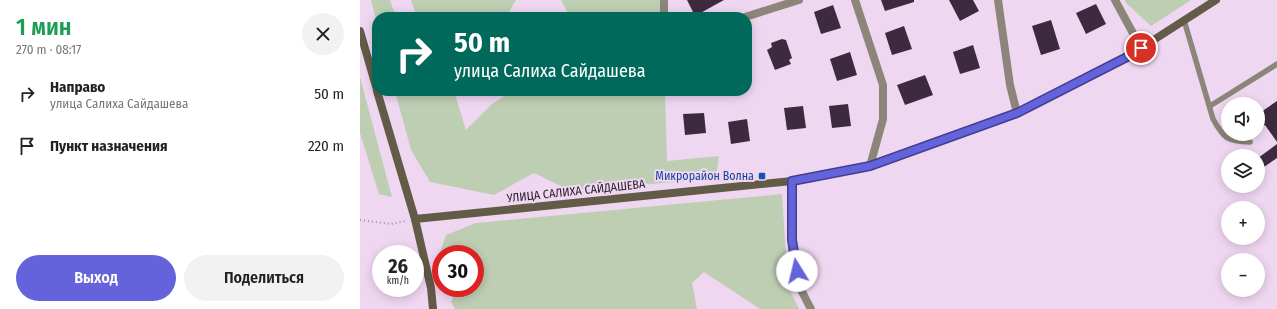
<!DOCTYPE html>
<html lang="ru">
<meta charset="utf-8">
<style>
body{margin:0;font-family:"Fira Sans Condensed",sans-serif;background:#f2f2f2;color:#222;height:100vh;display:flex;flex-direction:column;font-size:15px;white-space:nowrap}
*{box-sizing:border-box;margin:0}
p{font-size:13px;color:#767676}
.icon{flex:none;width:22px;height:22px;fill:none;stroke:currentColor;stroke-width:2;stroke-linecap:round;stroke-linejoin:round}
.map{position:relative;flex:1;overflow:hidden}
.details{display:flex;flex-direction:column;background:#fff;width:360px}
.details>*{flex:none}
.top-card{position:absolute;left:12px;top:12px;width:380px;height:84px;border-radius:16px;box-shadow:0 2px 10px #0003;background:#00695c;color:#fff;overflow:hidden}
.controls{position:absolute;left:861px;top:97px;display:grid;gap:8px}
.controls a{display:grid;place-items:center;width:44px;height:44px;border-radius:50%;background:#fff;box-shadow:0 2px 10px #0003;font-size:20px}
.speed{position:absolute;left:12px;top:245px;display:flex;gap:8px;font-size:20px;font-weight:700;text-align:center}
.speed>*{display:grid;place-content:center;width:52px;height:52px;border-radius:50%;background:#fff;box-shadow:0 2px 10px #0003;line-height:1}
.speed small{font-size:10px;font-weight:400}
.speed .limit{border:6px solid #d22;background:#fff;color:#111}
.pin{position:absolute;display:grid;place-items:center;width:34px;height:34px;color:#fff;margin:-17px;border:2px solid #fff;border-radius:50%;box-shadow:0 1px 4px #0007}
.me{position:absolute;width:44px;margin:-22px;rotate:351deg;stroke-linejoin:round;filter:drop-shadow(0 0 3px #0008)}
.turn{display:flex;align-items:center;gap:14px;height:84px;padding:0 16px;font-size:18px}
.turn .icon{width:52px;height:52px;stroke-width:2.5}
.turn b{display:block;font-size:28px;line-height:34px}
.round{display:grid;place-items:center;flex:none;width:42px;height:42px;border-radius:21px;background:#f2f2f2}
.headline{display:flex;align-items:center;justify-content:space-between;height:68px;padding:0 16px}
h1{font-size:24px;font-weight:600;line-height:30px;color:#1e9e55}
.primary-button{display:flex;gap:8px;margin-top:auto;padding:8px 16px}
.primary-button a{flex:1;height:46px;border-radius:24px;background:#6463dc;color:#fff;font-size:16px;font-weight:600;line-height:46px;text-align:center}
.primary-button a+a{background:#f2f2f2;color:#222}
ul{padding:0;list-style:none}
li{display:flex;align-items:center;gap:12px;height:52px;padding:0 16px}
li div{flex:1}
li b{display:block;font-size:15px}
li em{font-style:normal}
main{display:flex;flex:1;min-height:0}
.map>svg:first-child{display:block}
.green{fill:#bdceb3}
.building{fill:#3e2a3f}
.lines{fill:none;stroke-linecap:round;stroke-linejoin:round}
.path{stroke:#a390a4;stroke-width:2;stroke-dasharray:1 3;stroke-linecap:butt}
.lane{stroke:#8b8679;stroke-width:5.5}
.street{stroke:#8b8679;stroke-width:8}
.secondary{stroke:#625b48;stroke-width:8}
.route-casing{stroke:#41408f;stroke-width:10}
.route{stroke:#6463dc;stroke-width:7}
.transit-dot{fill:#1a4fb4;stroke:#f0d7f1;stroke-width:1.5}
.labels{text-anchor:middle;stroke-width:4;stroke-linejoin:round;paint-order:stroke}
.transit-label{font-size:12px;fill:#164399;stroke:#f0d7f1;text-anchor:end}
.street-label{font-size:12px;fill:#241b25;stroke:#f0d7f1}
</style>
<main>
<section class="details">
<div class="headline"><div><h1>1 мин</h1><p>270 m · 08:17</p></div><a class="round"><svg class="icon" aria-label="close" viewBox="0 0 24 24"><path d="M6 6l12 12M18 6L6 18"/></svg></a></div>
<ul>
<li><svg class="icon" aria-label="right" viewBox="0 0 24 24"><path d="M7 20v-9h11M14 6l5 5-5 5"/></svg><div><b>Направо</b><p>улица Салиха Сайдашева</p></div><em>50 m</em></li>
<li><svg class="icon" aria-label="arrive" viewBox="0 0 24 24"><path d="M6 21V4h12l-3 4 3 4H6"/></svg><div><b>Пункт назначения</b></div><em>220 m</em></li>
</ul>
<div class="primary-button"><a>Выход</a><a>Поделиться</a></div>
</section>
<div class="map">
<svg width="917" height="309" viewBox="0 0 917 309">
<rect width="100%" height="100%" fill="#f0d7f1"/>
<g class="green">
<path d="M11 0H30L36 17H17V23Z"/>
<path d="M51 0H156L146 17H57Z"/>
<path d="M201 0H303V17H210Z"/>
<path d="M765 0H831L791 26 765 2Z"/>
<path d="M0 77 32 197 19 194 0 133Z"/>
<path d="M35 91H94L106 130 132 104 152 91H305L307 161 359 156 356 179 209 190 174 173 134 195 70 182 51 150Z"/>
<path d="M422 194 428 286 439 309H400L344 272 332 283 337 309H95L91 302 99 288H115V254H81V260L78 258 86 235 116 223Z"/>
</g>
<g class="building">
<path d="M327 0H364L335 16Z"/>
<path d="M521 0H554V2L525 11Z"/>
<path d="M589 0H613L619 11 600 21Z"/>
<path d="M736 4 746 24 726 34 716 13Z"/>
<path d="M473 5 481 28 461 34 454 12Z"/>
<path d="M691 20 700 49 681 55 672 26Z"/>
<path d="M544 26 552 49 532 55 525 33Z"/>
<path d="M422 39 426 40 432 58 429 60 431 64 415 70 407 50 412 47 411 43Z"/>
<path d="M613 45 620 68 600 74 593 52Z"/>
<path d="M490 52 497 75 477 81 470 59Z"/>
<path d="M565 75 573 95 545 105 537 85Z"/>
<path d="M917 101V142L905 125 898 130V114Z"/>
<path d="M488 104 491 126 472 128 469 106Z"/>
<path d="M443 106 446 128 427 130 424 108Z"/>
<path d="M344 113 346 133 325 135 323 114Z"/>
<path d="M387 119 390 141 371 144 368 122Z"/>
<path d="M917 144V158L898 171V158Z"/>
</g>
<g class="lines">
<path class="path" d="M0 220 31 224 46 221"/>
<g class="lane">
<path d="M824 20 853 119C864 139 867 141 890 142"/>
<path d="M850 106 917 64"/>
</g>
<g class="street">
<path d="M495 0 523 85V119L510 166"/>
<path d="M638 0 650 85 657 113"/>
<path d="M755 0 781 48"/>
<path d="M304 17V0"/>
<path d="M385 17 439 0"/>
<path d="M432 181V240L439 286 451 309"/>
</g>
<g class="secondary">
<path d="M0 31 17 90"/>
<path d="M17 91 55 219 71 288 73 309"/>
<path d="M55 219 432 181 510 166 657 113 767 57 856 0"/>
</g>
</g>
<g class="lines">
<defs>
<path id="route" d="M437 271 432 240V181L510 166 657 113 767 57 781 48"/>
</defs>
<use href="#route" class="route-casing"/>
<use href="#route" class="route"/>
</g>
<rect class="transit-dot" x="398" y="172" width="8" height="8" rx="2"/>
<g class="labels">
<g class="transit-label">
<text x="394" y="180">Микрорайон Волна</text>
</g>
<g class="street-label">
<text transform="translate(216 191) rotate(-6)" y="4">УЛИЦА САЛИХА САЙДАШЕВА</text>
</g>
</g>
</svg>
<div class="controls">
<a><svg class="icon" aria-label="sound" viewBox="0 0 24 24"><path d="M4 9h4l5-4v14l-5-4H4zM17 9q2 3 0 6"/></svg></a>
<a><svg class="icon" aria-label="layers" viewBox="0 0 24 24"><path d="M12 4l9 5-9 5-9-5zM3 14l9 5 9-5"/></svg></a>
<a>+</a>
<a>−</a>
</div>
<div class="speed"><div>26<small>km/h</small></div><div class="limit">30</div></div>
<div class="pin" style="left:781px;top:48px;background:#d93025"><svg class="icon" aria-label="arrive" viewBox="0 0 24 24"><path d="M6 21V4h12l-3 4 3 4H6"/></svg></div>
<svg class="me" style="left:437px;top:271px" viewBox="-20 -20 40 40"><circle r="19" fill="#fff"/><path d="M0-13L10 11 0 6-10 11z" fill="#6463dc"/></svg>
<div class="top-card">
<div class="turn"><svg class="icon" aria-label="right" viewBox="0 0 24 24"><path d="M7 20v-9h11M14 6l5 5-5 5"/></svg><div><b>50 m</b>улица Салиха Сайдашева</div></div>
</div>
</div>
</main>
